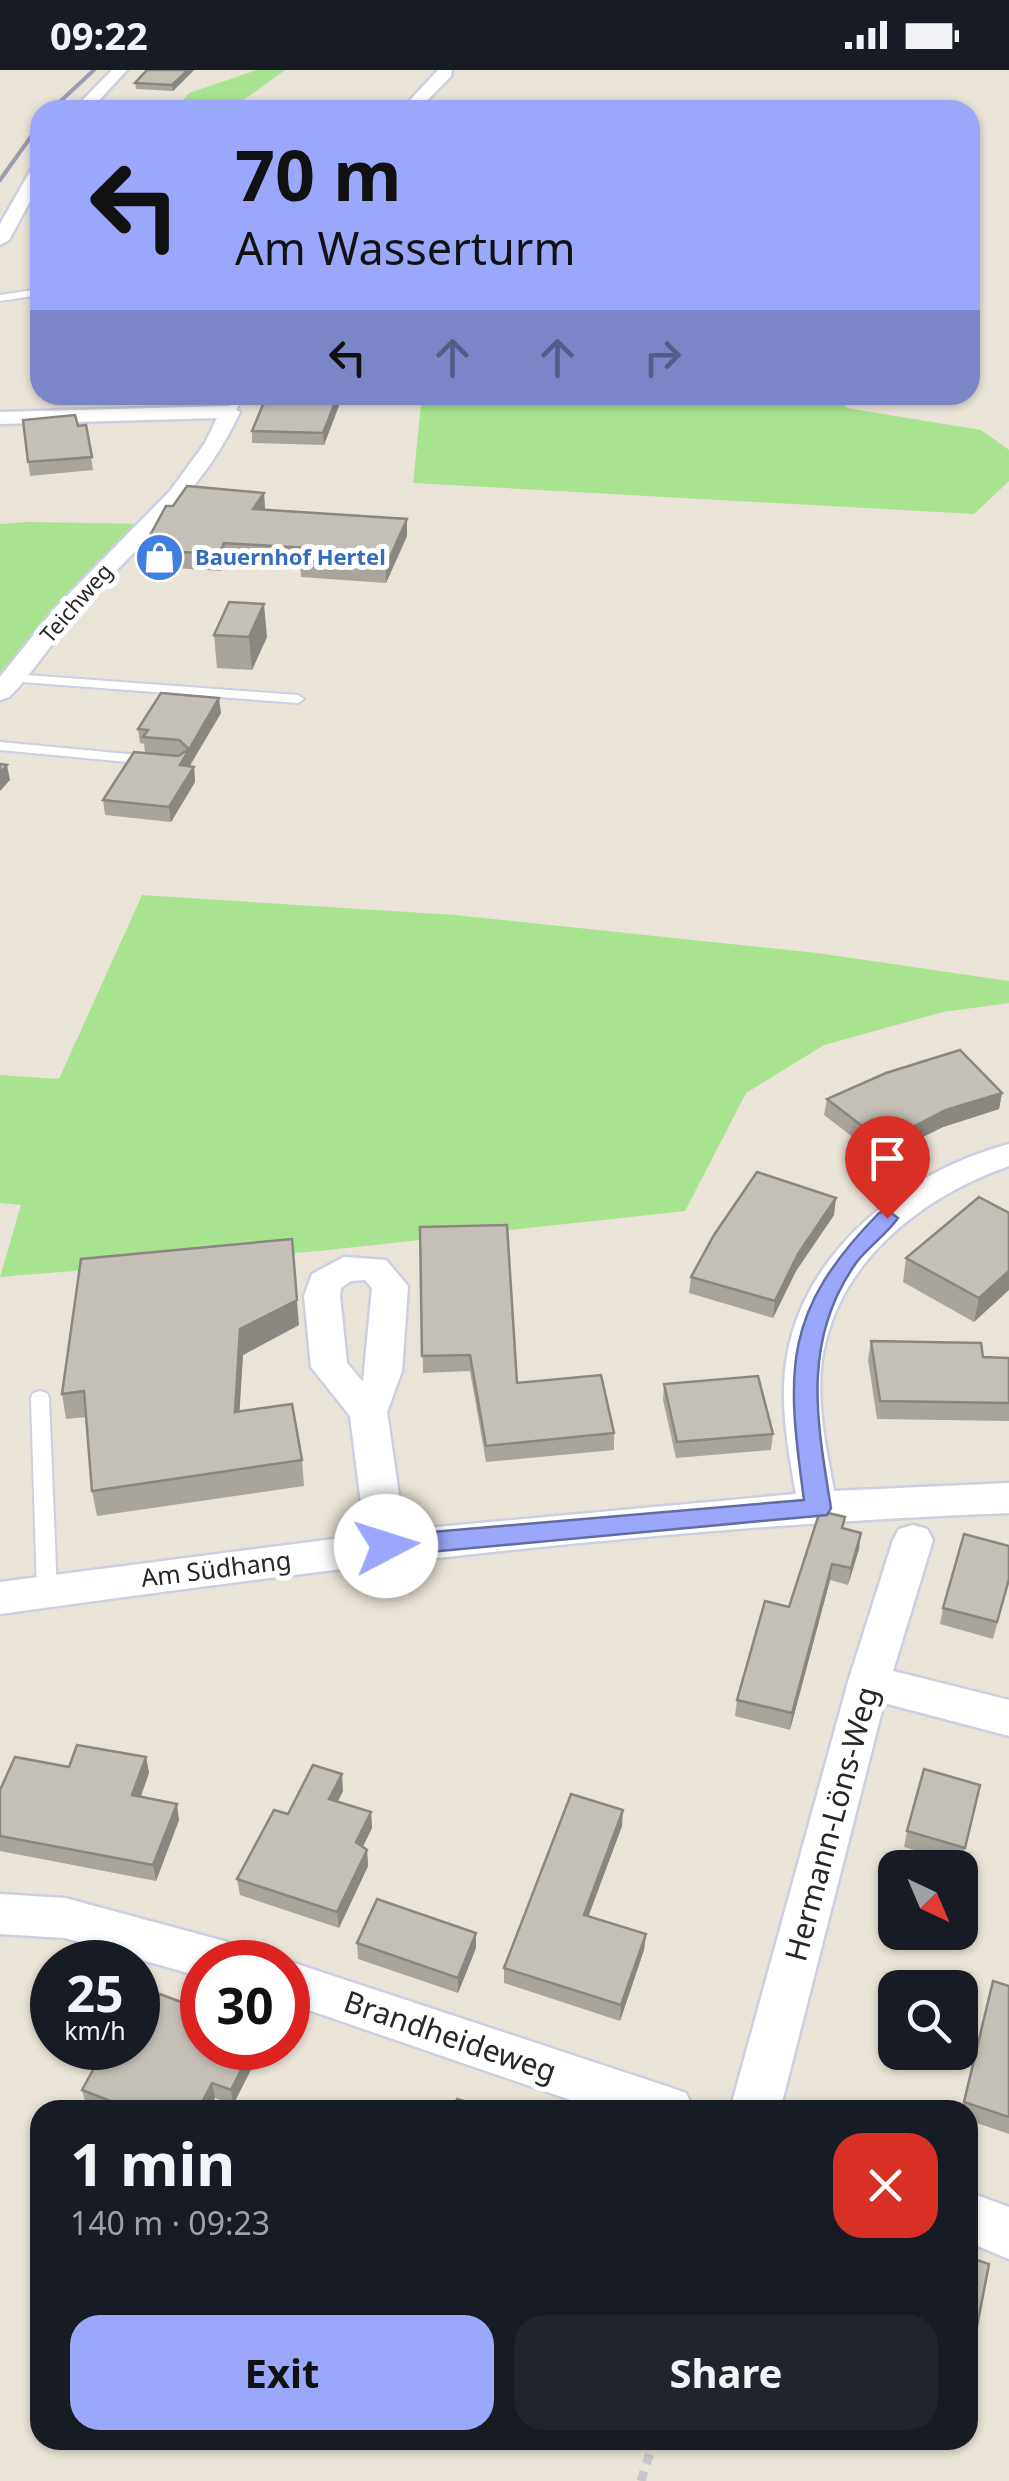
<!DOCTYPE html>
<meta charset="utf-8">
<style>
body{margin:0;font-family:"Noto Sans",sans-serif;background:#20242c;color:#f1f3f6;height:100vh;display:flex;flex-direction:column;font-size:38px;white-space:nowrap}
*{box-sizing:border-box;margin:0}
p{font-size:32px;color:#9ea1a6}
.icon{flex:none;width:55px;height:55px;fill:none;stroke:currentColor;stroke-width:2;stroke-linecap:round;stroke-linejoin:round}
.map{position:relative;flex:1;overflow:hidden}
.sheet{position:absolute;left:30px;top:2030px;width:948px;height:350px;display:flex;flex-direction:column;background:#171b24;border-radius:30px;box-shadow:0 2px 8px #0004}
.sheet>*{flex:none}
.guide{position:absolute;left:30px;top:30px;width:950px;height:305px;border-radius:30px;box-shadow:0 2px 8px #0004;background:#9aa7fa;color:#111;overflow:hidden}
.needle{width:65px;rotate:136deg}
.fabs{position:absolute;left:878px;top:1780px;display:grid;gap:20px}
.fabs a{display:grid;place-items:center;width:100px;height:100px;border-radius:20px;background:#171b24;box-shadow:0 2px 8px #0004;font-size:50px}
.speed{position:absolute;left:30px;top:1870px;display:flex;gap:20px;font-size:50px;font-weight:700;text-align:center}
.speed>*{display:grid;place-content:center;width:130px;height:130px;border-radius:50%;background:#171b24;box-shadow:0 2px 8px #0004;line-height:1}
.speed small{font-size:25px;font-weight:400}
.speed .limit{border:15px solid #d22;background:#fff;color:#111}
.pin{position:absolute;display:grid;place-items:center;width:85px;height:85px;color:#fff;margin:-102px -42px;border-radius:50% 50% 50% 0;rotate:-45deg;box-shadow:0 0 10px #0007}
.pin .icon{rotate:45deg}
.me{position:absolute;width:110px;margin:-55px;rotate:85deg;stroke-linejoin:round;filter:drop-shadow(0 0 8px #0008)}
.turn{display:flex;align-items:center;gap:35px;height:210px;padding:0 40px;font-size:45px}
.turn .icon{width:130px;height:130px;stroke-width:2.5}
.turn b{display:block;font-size:70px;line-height:85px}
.lanes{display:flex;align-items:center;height:95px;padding:0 40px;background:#0003;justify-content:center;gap:50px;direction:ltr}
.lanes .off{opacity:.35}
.round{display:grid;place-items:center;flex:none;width:105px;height:105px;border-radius:30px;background:#20242c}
.summary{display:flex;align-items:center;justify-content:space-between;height:170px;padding:0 40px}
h1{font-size:60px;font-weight:700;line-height:75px}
.primary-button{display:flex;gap:20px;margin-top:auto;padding:20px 40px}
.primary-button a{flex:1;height:115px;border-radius:30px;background:#9aa7fa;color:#111;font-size:40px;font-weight:700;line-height:115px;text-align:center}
.primary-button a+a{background:#20242c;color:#f1f3f6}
.status{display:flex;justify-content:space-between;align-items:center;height:70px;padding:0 50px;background:#171b24;direction:ltr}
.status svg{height:28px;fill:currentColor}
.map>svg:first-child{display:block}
.green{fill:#a8e490}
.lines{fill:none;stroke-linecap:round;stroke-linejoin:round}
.lane-casing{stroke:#cccfe1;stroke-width:4}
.street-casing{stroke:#cccfe1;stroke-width:5}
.path{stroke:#c7c7c7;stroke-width:9;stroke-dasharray:10 8;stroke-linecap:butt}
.lane{fill:#fff;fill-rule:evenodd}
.street{fill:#fff;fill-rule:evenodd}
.rail{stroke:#9a9cb2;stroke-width:4}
.wall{fill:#a9a59d}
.shaded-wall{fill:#8a8680}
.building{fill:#c5c0b7;stroke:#8a8680;stroke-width:2.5}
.route{fill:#9aa7fa;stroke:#646da2;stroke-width:2.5}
.labels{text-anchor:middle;stroke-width:10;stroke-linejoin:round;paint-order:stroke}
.far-shop-label{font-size:22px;font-weight:bold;fill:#366cbe;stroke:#fff;text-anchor:start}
.far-street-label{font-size:22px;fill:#272727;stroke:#fff}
.street-label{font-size:25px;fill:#272727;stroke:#fff}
.near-street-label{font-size:30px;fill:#272727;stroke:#fff}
</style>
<div class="status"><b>09:22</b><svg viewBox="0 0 49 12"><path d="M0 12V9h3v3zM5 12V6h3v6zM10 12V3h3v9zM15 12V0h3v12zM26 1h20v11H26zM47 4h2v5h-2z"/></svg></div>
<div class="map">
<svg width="1009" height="2411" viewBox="0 0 1009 2411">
<rect width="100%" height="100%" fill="#eae3d7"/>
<g class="green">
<path d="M257 0H285L230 40H175L189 23Z"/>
<path d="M422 325H837L847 338 981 360 1009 380V411L974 444 413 413Z"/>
<path d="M26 452 148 454 0 622V454Z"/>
<path d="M142 825 455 845 817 883 1009 911V933L943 942 824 975 746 1023 685 1141 319 1181 0 1207 21 1135 0 1133V1005L59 1009Z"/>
</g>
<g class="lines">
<defs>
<g id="lane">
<path d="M40 219V225L0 231V225Z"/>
<path d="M234 325H244L234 344H226Z"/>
<path d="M13 604 298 625 304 629 298 633 9 611 7 608Z"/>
<path d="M0 672 149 686 156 690 149 694 0 680Z"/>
<path d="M40 1321 47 1323 49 1328 57 1522 54 1528 47 1530 40 1528 37 1522 31 1328 33 1323Z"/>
</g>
<g id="street">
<path d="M112 0H127L90 40H73Z"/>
<path d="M438 0H452L451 6 418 40H401Z"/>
<path d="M40 93V113L9 170 0 175V154L32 98Z"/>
<path d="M230 336 240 342C205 418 147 467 90 528 64 556 43 588 18 618L9 627 0 630V607L55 538 170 421 205 373 217 348 0 354V342Z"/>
<path d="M1009 1074V1096C923 1126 840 1190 823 1284 815 1329 826 1377 834 1421L1009 1413V1443C671 1456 336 1497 0 1544V1512L365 1465 350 1346 311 1297 304 1226 312 1204 344 1187 386 1190 408 1216 402 1301 387 1342 404 1460 796 1424C788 1379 779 1331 787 1286 806 1177 908 1101 1009 1074ZM365 1210 372 1218 363 1312 347 1293 340 1226 341 1218 351 1211Z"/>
<path d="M913 1455 927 1459 933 1470 893 1601 1009 1630V1666L884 1633 780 2040H730L848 1612 893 1470 899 1459Z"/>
<path d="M0 1824 65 1828 224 1871 240 1877 247 1892H202V1907L65 1868 0 1864Z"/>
<path d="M288 1891 669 2017 686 2023 694 2040H600L288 1933V1892H283Z"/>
<path d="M968 2122 1009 2137V2189L968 2172Z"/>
</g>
</defs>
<use href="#lane" class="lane-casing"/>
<use href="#street" class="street-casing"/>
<path class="path" d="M641 2411 654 2370"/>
<use href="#lane" class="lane"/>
<use href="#street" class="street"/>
<g class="rail">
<path d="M51 40 94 0"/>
<path d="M0 110 40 54"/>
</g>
</g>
<g class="wall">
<path d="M147 0H194L173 21 136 19 135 13Z"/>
<path d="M267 325H343L324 375 252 373V361Z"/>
<path d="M23 350 78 356 86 355 93 400 30 406Z"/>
<path d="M264 423 265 440 407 449V466L386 513 301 507 300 495 226 490 221 501 144 496 142 480 173 436Z"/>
<path d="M214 565 267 567 252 600 217 598Z"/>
<path d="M221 643 190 696 194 697 195 712 171 752 105 745 103 730 145 682 144 674 140 673 138 659Z"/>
<path d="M1002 1023 999 1039 943 1057 880 1088 824 1045 827 1029Z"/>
<path d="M1009 1143 974 1252 903 1212 906 1188Z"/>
<path d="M834 1145 796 1201 773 1248 689 1223 691 1207Z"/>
<path d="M420 1157 517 1313 614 1363V1380L486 1392 470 1301 423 1303Z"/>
<path d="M299 1255 243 1285 239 1341 302 1390 304 1416 97 1446 92 1421 86 1347 66 1349 62 1324Z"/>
<path d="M871 1271 983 1287 1009 1288V1351L877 1349 868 1290Z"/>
<path d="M664 1314 773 1364 771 1380 676 1388 663 1330Z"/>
<path d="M843 1458 859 1479 848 1515 830 1510 790 1660 735 1646 737 1630 789 1537Z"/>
<path d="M1009 1510 993 1569 940 1554 943 1538Z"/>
<path d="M146 1687 149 1703 141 1727 179 1750 156 1811 0 1781V1720L69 1697Z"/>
<path d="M980 1715 961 1794 904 1777 907 1761Z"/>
<path d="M343 1721 338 1731 371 1742 372 1758 363 1777 367 1780 368 1796 339 1858 240 1825 237 1809 288 1744Z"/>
<path d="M622 1756 588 1846 646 1864 644 1880 620 1951 504 1913V1898Z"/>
<path d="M357 1873 476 1878 458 1923 358 1889Z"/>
<path d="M1009 1916V2064L968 2050V2040H961L989 1926Z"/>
<path d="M142 1956 262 1978 233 2035 215 2028 209 2040H99L86 2035 82 2020Z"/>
<path d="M968 2187 973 2277 968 2291Z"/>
</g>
<g class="shaded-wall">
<path d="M188 0H194L173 21 172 15Z"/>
<path d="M338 325H343L324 375 323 363Z"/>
<path d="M264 423 265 439 254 456 253 439Z"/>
<path d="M407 449V466L386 513V496Z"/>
<path d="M224 473 226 490 221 501 219 484Z"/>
<path d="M264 534 267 567 252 600 249 567Z"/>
<path d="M219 628 221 643 181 710 180 695Z"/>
<path d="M7 695 10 710 0 721V703Z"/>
<path d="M194 697 195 712 171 752 169 737Z"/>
<path d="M1002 1023 999 1039 943 1057 880 1088 883 1072 946 1040Z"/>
<path d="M836 1128 834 1145 796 1201 773 1248 775 1231 798 1184Z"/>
<path d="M292 1169 299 1255 243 1285 238 1367 235 1342 240 1259Z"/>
<path d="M1009 1201V1220L974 1252 979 1228Z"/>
<path d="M861 1463 859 1479 848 1515 851 1498Z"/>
<path d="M832 1494 830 1510 790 1660 792 1643Z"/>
<path d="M146 1687 149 1703 135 1741 132 1725Z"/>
<path d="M342 1704 343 1721 331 1745 329 1729Z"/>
<path d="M177 1734 179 1750 156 1811 153 1795Z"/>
<path d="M623 1740 622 1756 583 1861 584 1845Z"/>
<path d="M371 1742 372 1758 357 1788 356 1772Z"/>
<path d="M367 1780 368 1796 339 1858 337 1842Z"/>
<path d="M476 1863V1878L458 1923V1908Z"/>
<path d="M646 1864 644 1880 620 1951 621 1935Z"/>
<path d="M252 1978H262L233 2035 231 2020Z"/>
<path d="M212 2013 215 2028 209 2040H198Z"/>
</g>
<g class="building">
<path d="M147 0H188L172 15 135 13Z"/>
<path d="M267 325H338L323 363 252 361Z"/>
<path d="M75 345 78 356 86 355 92 387 28 392 23 350Z"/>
<path d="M187 416 264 423 253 439 407 449 386 496 299 490 305 478 224 473 219 484 142 480 166 436H173Z"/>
<path d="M229 532 264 534 249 567 214 565Z"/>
<path d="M161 623 219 628 180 695 194 697 169 737 103 730 134 682 178 686 189 679 179 670 143 667 148 660 138 659Z"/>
<path d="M0 694 7 695 0 703Z"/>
<path d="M960 980 1002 1023 946 1040 883 1072 827 1029 886 1003Z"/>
<path d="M757 1102 836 1128 798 1184 775 1231 691 1207 714 1165Z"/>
<path d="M979 1127 1009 1143V1201L979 1228 906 1188Z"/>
<path d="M507 1155 517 1313 601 1305 614 1363 486 1376 470 1285 422 1286 420 1157Z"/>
<path d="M292 1169 297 1230 240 1259 235 1342 292 1334 302 1390 92 1421 84 1321 62 1324 81 1189Z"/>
<path d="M871 1271 981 1273 983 1287 1009 1288V1333L880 1331Z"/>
<path d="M758 1306 773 1364 677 1372 664 1314Z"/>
<path d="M820 1441 845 1447 842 1458 861 1463 851 1498 832 1494 792 1643 737 1630 765 1531 789 1537Z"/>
<path d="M964 1464 1009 1476V1509L997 1552 943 1538Z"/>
<path d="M77 1675 146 1687 132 1725 177 1734 153 1795 0 1766V1720L15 1687 69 1697Z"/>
<path d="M313 1695 342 1704 329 1729 371 1742 356 1772 367 1780 337 1842 237 1809 274 1740 288 1744Z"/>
<path d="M924 1699 980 1715 965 1778 907 1761Z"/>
<path d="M571 1724 623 1740 584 1845 646 1864 621 1935 504 1898Z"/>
<path d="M377 1829 476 1863 458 1908 357 1873Z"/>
<path d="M993 1911 1009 1916V2047L964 2032Z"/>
<path d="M160 1924 202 1940V1978H252L231 2020 212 2013 198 2040H134L82 2020 105 1978H138V1955L142 1956Z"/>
<path d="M457 2029 494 2040H453Z"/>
<path d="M968 2187 989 2194 973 2277 968 2275Z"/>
</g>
<path class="route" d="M887 1140 898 1148C886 1165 868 1177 856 1193 801 1271 817 1351 831 1438L827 1445 386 1486 376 1483 373 1476 376 1469 386 1466 804 1430C786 1299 782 1242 879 1143Z"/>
<defs>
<symbol id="shop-disc" viewBox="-11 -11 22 22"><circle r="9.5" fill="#3f7fe0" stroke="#fff"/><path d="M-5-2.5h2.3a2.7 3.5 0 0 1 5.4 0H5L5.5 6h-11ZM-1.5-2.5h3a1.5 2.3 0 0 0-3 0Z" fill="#fff"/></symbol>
</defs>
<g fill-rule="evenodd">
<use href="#shop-disc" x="132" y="460" width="55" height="55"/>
</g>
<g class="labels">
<g class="far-shop-label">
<text x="195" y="495">Bauernhof Hertel</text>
</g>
<g class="far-street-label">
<text transform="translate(76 533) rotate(-49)" y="8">Teichweg</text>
</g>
<g class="street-label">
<text transform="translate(216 1499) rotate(-7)" y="9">Am Südhang</text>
</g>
<g class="near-street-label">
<text transform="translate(832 1754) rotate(-75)" y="10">Hermann-Löns-Weg</text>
<text transform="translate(450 1967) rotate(19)" y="10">Brandheideweg</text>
</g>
</g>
</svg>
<div class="fabs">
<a><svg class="needle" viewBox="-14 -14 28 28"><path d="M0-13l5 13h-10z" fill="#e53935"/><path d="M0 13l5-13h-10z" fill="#9ea1a6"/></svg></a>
<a><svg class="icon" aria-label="search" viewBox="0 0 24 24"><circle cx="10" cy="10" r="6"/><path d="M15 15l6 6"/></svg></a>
</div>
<div class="speed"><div>25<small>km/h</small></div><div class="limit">30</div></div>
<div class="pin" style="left:887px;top:1148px;background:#d93025"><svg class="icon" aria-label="arrive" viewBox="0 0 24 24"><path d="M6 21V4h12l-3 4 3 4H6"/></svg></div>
<svg class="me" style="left:386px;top:1476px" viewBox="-20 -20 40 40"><circle r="19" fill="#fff"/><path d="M0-13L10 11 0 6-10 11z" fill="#9aa7fa"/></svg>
<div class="guide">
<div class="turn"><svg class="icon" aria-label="left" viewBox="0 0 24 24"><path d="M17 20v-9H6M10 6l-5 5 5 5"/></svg><div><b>70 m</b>Am Wasserturm</div></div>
<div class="lanes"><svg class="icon" aria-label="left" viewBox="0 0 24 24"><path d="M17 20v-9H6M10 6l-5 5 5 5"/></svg><svg class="icon off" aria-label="ahead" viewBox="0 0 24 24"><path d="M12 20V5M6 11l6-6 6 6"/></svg><svg class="icon off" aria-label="ahead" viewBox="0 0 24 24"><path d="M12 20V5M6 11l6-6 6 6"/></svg><svg class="icon off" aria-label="right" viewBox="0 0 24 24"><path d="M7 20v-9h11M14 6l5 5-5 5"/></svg></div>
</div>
<section class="sheet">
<div class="summary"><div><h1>1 min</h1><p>140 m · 09:23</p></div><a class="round" style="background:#d93025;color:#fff"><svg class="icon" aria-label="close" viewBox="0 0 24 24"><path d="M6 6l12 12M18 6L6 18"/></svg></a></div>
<div class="primary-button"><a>Exit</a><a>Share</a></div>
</section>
</div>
